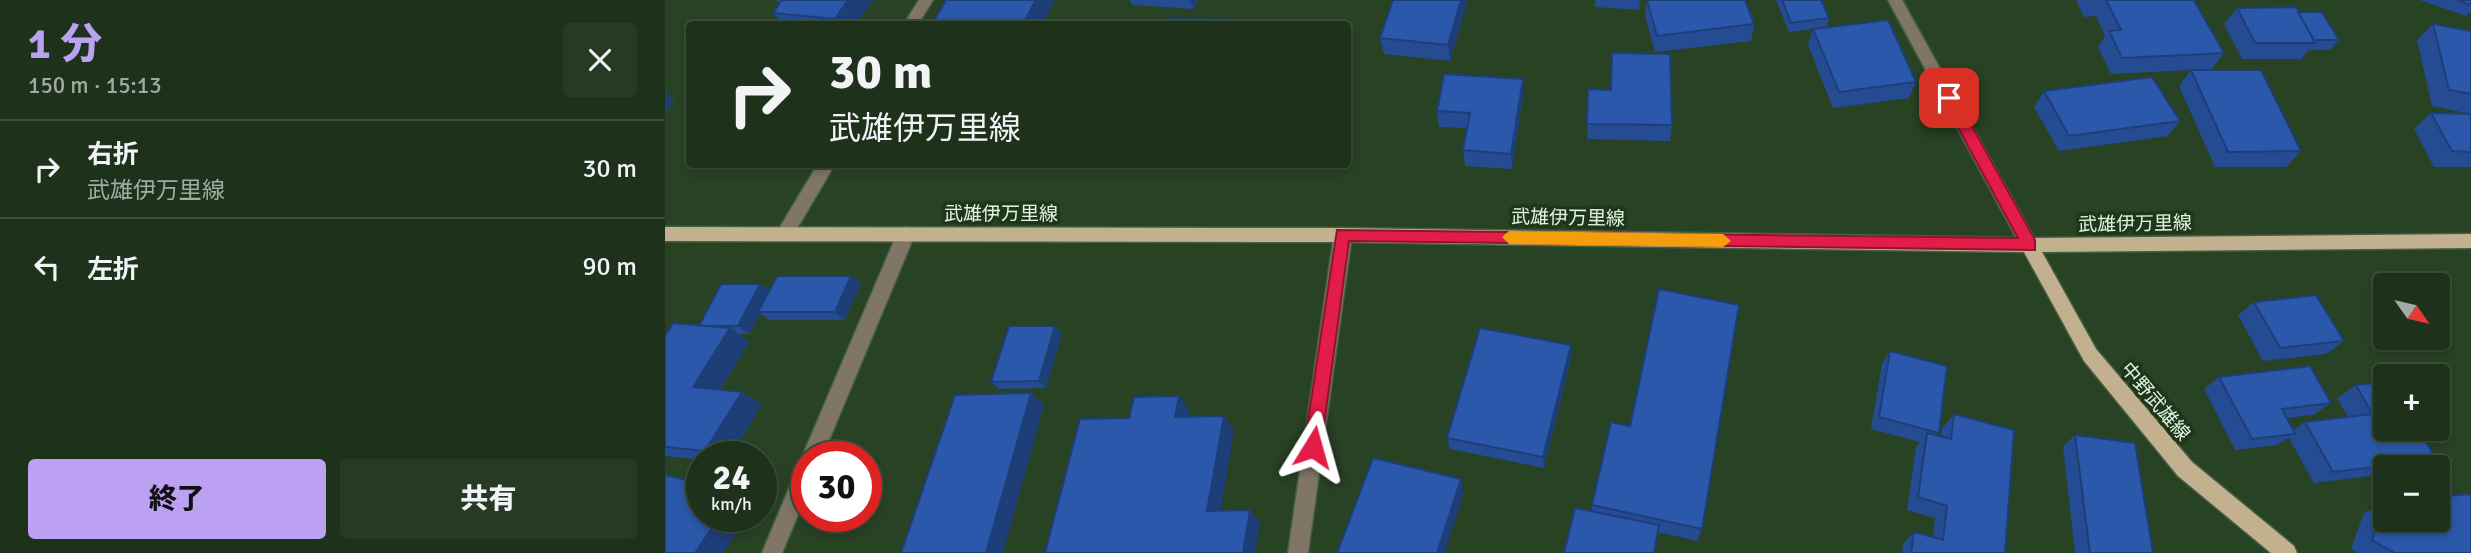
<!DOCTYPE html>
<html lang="ja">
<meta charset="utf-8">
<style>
body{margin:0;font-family:Signika,"Noto Sans JP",sans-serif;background:#263a24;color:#f1f3f6;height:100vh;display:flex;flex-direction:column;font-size:26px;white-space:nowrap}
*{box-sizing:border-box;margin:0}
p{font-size:23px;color:#a1aaa3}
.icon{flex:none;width:38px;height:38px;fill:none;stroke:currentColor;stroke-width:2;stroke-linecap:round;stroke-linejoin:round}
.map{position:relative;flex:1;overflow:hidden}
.panel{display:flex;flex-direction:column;background:#1e321b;width:665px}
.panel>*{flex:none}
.banner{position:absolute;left:21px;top:21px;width:665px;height:147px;border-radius:7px;box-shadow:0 4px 10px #0003,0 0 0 2px #3c4d3a;background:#1e321b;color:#f1f3f6;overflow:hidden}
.needle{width:46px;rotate:124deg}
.tools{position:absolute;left:1708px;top:273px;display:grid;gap:14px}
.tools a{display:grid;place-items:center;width:77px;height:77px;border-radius:7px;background:#1e321b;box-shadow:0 4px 10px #0003,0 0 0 2px #3c4d3a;font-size:35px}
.speed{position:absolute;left:21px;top:441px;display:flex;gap:14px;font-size:35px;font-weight:700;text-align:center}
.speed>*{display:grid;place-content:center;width:91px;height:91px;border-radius:50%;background:#1e321b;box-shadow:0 4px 10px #0003,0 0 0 2px #3c4d3a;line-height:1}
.speed small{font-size:18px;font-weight:400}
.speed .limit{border:10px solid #d22;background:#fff;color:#111}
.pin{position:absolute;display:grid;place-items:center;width:60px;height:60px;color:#fff;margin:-30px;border-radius:14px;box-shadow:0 4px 10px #0006}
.me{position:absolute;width:77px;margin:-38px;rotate:8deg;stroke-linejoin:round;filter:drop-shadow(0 0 5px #0008)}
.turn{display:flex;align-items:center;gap:24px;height:147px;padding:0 28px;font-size:32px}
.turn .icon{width:91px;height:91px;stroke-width:2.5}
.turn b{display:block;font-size:49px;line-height:60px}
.round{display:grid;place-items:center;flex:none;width:74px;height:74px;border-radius:7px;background:#263a24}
.headline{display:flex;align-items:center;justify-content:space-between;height:119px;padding:0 28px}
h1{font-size:42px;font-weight:800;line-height:52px;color:#bca0f2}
.cta{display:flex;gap:14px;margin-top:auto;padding:14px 28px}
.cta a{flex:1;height:80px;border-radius:7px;background:#bca0f2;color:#111;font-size:28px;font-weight:800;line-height:80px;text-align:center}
.cta a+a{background:#263a24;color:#f1f3f6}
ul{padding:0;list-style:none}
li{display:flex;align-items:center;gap:21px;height:98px;padding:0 28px;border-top:2px solid #3c4d3a}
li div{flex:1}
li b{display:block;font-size:26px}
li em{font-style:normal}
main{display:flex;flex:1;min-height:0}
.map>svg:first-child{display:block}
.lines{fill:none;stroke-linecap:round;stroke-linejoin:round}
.minor-casing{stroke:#465e42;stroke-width:3}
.major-casing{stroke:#465e42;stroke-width:3}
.minor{fill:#7f7665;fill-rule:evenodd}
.major{fill:#c3b08e;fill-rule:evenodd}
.wall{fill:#254c93}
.shaded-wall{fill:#1e3e78}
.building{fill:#2b58ab;stroke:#1e3e78;stroke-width:2}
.route{fill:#e11d48;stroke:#92132f;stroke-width:2}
.slow{fill:#f59e0b}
.labels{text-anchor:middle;stroke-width:7;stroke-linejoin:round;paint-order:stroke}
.street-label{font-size:19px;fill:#e4f4e2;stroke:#1e371a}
</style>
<main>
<section class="panel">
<div class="headline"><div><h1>1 分</h1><p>150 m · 15:13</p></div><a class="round"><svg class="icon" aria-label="close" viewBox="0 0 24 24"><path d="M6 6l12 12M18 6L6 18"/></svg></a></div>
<ul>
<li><svg class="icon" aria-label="right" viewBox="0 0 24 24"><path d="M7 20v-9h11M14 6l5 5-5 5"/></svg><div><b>右折</b><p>武雄伊万里線</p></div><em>30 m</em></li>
<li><svg class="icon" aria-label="left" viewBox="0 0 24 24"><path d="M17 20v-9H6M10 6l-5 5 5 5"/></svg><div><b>左折</b></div><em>90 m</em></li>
</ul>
<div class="cta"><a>終了</a><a>共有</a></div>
</section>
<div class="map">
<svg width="1806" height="553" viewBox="0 0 1806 553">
<rect width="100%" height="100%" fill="#284224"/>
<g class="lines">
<defs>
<g id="minor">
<path d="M254 0H268L253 24H239Z"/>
<path d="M1223 0H1237L1370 240 1373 245 1370 250H1358Z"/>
<path d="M153 164H170L127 237H115L112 232 115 227Z"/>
<path d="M241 227 247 229 250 234 157 457H142V493L117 553H97L135 462 139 461 137 457 232 234 235 229Z"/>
<path d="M678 228 684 230 687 235 643 553H623L669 235 672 230Z"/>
</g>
<path id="major" d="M0 227 678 228 1364 238 1806 234V248L1377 252 1431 349 1527 462 1629 546 1632 553H1606L1513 476 1419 361 1359 252 678 242 0 241Z"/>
</defs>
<use href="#minor" class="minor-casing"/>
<use href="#major" class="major-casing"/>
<use href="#minor" class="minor"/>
<use href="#major" class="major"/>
</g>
<g class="wall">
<path d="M111 0H208L191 24H118L108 13 115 4Z"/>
<path d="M390 0 377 24H271L269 21Z"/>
<path d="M465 0H532L529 9 467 5Z"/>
<path d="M803 0 785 61 719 54 715 38Z"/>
<path d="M930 0H975L974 10 930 7Z"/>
<path d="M982 0H1080L1089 24 1086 41 990 52 980 15Z"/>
<path d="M1111 0H1156L1164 18 1162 27 1251 82 1244 98 1168 108 1143 45 1148 29 1124 32Z"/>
<path d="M1411 0H1529L1559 53 1547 69 1636 151 1621 167H1550L1514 86 1526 70 1446 74 1433 47 1440 36 1431 16 1419 17Z"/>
<path d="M1755 0H1806V11L1801 16Z"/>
<path d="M1572 8 1633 12 1674 40 1665 50H1644L1636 59H1577L1559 24Z"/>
<path d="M1768 24 1806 31V114L1767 106 1752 40Z"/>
<path d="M947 53 1007 125 1005 141 922 139 923 89 945 90Z"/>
<path d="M1379 91 1515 121 1503 136 1394 151 1369 107Z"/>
<path d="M858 95 847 169 800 166 798 150 802 128 774 127 772 111Z"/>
<path d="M1766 113 1806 114V167H1769L1749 129Z"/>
<path d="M186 276 196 284 179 320H104L95 313 84 334H73L84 342 55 390 97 404 65 457H37V460L0 456V336L34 326 95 284 104 290Z"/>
<path d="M1589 302 1679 341 1661 354 1598 361 1573 315Z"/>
<path d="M390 326 397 333 381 388 334 389 326 382Z"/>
<path d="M1225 351 1274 433 1272 435 1276 437 1277 429 1289 414 1340 553H1237L1238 544 1249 532 1268 537 1270 518 1242 510 1251 447 1255 442 1206 429 1217 364Z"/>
<path d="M906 358 879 468 785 449 782 438Z"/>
<path d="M1554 377 1666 403 1648 415 1621 418 1628 430 1640 422 1683 417 1672 398 1691 385 1772 460 1757 467H1720V474L1649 483 1624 438 1612 445 1570 450 1539 389Z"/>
<path d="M965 426 1037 529 1032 541 993 532 927 511V505Z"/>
<path d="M1410 435 1488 553H1410L1398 447Z"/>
<path d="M1720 503 1806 553H1693L1686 549 1699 513Z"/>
</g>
<g class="shaded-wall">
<path d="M183 0H208L191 24H175L170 19Z"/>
<path d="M371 0H390L377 24H358Z"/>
<path d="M525 0H532L529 9Z"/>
<path d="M796 0H803L785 61 783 45Z"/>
<path d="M858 79V95L847 169 846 154Z"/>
<path d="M0 91 9 100 0 113Z"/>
<path d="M186 276 196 284 179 320 170 312Z"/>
<path d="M95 284 106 292 93 312 95 313 84 334 73 326Z"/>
<path d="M390 326 397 333 381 388 374 381Z"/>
<path d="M65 328 84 342 49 399 28 387Z"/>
<path d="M906 345V358L879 468 878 457Z"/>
<path d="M77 392 97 404 65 457H51L40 451Z"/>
<path d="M366 393 379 405 338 553H321Z"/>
<path d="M514 396 525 411 522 432 510 417Z"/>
<path d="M559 416 569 430 554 523 542 511Z"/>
<path d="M796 479 799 492 780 553H772Z"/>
<path d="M585 510 595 522 590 553H578Z"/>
<path d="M55 516H83L58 553H30Z"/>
</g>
<g class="building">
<path d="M117 0H183L170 19 108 13Z"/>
<path d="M281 0H371L358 24H331L269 21Z"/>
<path d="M728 0H796L783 45 715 38Z"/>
<path d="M982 0H1080L1089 24 992 36Z"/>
<path d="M1117 0H1156L1164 18 1126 23Z"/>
<path d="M1441 0H1529L1559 53 1457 58 1444 31 1456 30Z"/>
<path d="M1792 0H1806V5Z"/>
<path d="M1631 7 1650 43H1590L1572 8Z"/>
<path d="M1633 12H1657L1674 40H1649Z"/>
<path d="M503 19 607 20 606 24H501Z"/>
<path d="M1223 20 1251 82 1174 92 1148 29Z"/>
<path d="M1768 24 1806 31V94L1784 90Z"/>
<path d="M947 53 1005 54 1007 125 922 124 923 89 946 90Z"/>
<path d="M1526 70H1596L1636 151 1563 152Z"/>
<path d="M779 74 858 79 846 154 798 150 805 113 772 111Z"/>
<path d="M1487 77 1515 121 1404 136 1379 91Z"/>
<path d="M1766 113 1806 114V152L1787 151Z"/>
<path d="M112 276H186L170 312H93Z"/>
<path d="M56 284H95L73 326H34Z"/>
<path d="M994 289 1074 305 1037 529 927 505 946 422 965 426Z"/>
<path d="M1651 295 1679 341 1615 348 1589 302Z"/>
<path d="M8 323 65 328 28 387 77 392 40 451 0 447V336Z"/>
<path d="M344 326H390L374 381 326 382Z"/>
<path d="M815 328 906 345 878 457 782 438Z"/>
<path d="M1225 351 1282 366 1274 433 1214 417Z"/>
<path d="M1645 366 1666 403 1617 409 1630 434 1587 439 1554 377Z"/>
<path d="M1720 382V429H1753L1772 460 1668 472 1640 422 1707 414 1691 385Z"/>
<path d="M366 393 321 553H236L290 395Z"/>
<path d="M514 396 510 417 559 416 542 511 585 510 578 553H380L415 419 464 418 469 397Z"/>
<path d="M1289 414 1349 430 1340 553H1246L1249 532 1278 540 1282 506 1253 497 1262 433 1286 439Z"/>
<path d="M1410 435 1470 443 1488 553H1425Z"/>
<path d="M708 458 796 479 772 553H672Z"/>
<path d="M0 475 37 484V516H55L30 553H0Z"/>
<path d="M1805 494 1806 497V553H1730L1707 540 1720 503V520H1773V497Z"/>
<path d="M910 508 994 525 989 553H899Z"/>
</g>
<path class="route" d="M1284 93 1289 94 1370 240V250L684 241 656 447 654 453H641L639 447 672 230 1353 238 1277 98Z"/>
<path class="slow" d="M844 231 1058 234 1066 241 1058 247 844 244 837 237Z"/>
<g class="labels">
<g class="street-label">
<text x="336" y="220">武雄伊万里線</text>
<text transform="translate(903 217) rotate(1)" y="7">武雄伊万里線</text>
<text transform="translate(1470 223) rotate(-1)" y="7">武雄伊万里線</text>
<text transform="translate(1491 401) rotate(50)" y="7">中野武雄線</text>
</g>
</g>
</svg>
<div class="tools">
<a><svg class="needle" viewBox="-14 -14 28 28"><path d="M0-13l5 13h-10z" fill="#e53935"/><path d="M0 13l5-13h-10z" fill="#a1aaa3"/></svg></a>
<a>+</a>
<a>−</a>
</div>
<div class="speed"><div>24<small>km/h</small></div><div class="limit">30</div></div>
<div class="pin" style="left:1284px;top:98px;background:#d93025"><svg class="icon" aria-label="arrive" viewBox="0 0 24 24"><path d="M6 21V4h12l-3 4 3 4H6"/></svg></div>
<svg class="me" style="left:648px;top:447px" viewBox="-20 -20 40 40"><path d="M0-17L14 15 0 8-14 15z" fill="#e11d48" stroke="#fff" stroke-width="4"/></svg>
<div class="banner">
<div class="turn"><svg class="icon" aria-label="right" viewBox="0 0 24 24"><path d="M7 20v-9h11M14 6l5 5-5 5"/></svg><div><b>30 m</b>武雄伊万里線</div></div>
</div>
</div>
</main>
